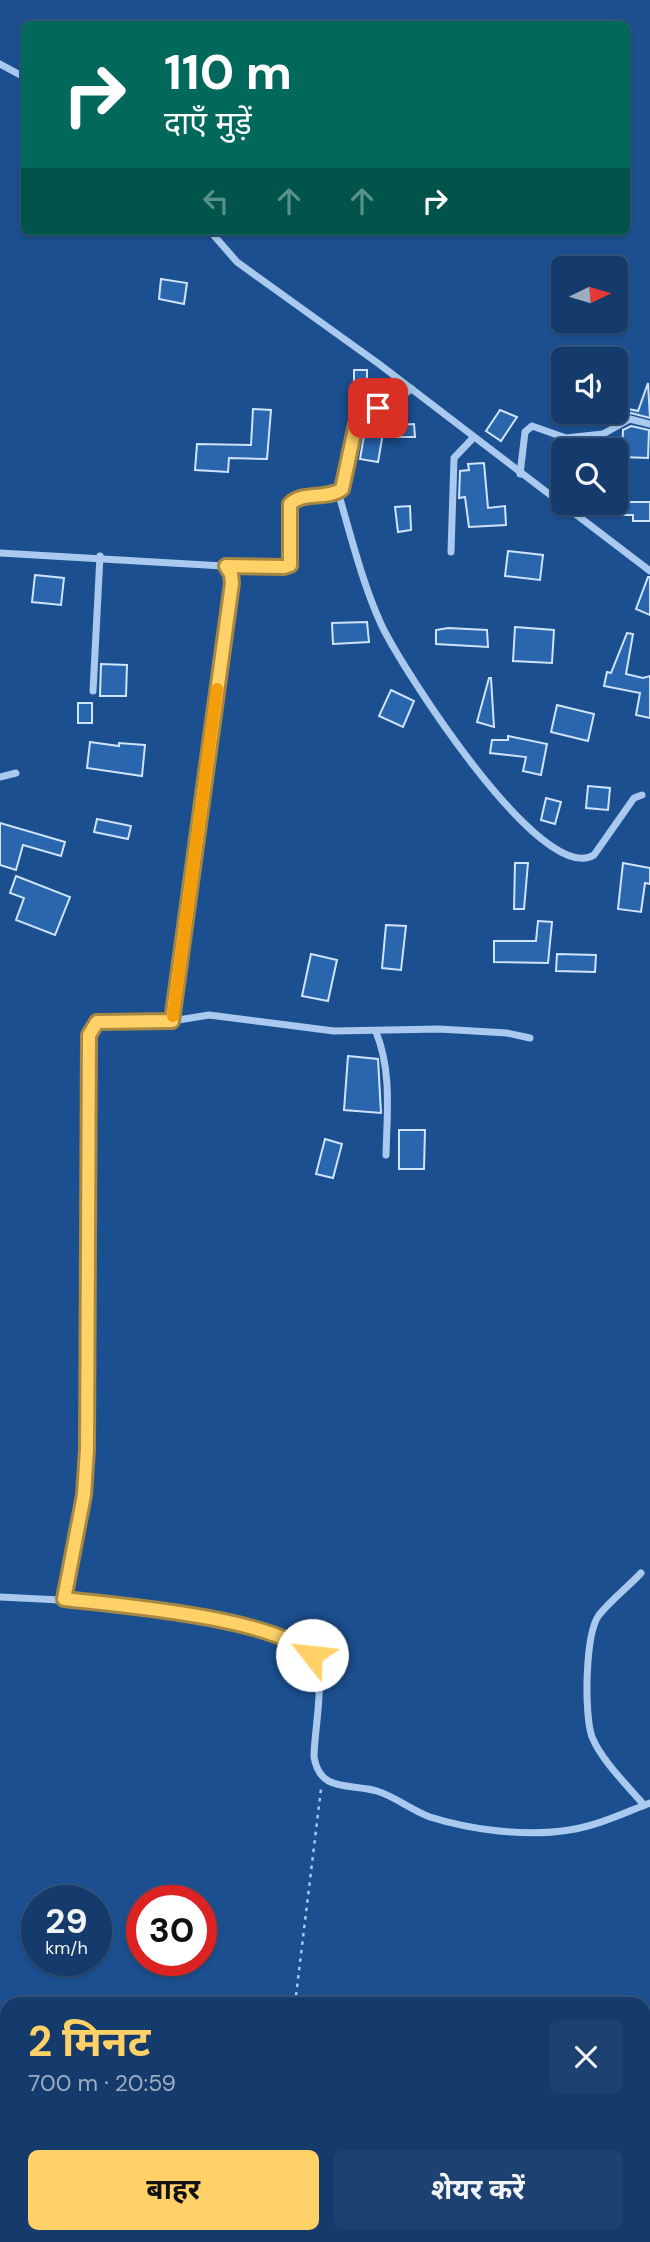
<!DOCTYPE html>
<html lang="hi">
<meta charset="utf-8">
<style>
body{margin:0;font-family:"DM Sans","Noto Sans Devanagari",sans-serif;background:#1d4271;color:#f1f3f6;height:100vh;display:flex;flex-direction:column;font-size:26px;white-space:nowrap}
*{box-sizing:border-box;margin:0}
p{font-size:23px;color:#9dadc1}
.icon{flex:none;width:38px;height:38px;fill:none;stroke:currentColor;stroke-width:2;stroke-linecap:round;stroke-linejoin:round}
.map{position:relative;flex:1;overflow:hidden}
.drawer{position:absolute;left:0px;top:1997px;width:651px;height:247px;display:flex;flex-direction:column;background:#143b6b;border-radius:21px 21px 0 0;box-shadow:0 2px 5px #0004,0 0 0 2px #33557e}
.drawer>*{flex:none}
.top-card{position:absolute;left:21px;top:21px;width:609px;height:214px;border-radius:10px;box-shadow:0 2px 5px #0004,0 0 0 2px #33557e;background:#00695c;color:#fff;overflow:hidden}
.needle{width:46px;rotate:85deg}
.tools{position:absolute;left:551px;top:256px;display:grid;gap:14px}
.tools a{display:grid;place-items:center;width:77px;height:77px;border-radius:10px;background:#143b6b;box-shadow:0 2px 5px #0004,0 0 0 2px #33557e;font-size:35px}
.speed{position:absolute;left:21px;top:1885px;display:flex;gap:14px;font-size:35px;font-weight:700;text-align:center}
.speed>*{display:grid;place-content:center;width:91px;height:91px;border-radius:50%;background:#143b6b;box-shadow:0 2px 5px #0004,0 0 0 2px #33557e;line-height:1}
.speed small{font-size:18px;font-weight:400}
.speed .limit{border:10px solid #d22;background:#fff;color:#111}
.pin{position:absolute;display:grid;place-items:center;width:60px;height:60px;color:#fff;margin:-30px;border-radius:14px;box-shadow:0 4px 10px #0006}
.me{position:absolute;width:77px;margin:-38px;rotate:299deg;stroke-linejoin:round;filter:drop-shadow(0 0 5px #0008)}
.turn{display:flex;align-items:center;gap:24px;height:147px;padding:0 28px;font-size:32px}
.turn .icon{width:91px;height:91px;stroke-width:2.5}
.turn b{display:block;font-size:49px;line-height:60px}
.lanes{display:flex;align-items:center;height:66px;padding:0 28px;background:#0003;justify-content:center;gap:35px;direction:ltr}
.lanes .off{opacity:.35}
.round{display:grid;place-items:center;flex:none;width:74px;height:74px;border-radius:10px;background:#1d4271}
.head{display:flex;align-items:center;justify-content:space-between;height:119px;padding:0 28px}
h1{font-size:42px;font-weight:700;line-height:52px;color:#ffd166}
.action{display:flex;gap:14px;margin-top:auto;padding:14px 28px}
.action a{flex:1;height:80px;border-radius:10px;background:#ffd166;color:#111;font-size:28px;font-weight:700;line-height:80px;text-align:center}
.action a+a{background:#1d4271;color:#f1f3f6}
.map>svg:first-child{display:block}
.building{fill:#2a66ad;stroke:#cfe3fa;stroke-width:2}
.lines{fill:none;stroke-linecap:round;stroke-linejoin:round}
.path{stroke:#a9c9ee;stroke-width:2.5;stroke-dasharray:3.5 5;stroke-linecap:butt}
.minor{stroke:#a9c9ee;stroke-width:7}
.route-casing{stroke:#a68842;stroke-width:18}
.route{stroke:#ffd166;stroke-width:12}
.slow{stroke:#f59e0b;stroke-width:12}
</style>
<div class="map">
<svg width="650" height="2242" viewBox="0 0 650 2242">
<rect width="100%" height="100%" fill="#1b4f8f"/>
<g class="building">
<path d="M161 279 187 283 184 304 159 299Z"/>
<path d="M354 370H367V410L363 412H354Z"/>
<path d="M648 383 650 418 631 413 624 416V408L638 411Z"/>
<path d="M253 409 271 410 267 459 229 458 228 472 195 470 197 444 251 445Z"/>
<path d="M500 410 517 417 501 441 486 431Z"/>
<path d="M414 424 415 437H394V425Z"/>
<path d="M631 426 649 430 648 458 622 457 623 430Z"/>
<path d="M365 430 383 433 378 462 360 459Z"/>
<path d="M484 463 488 508 505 506 506 525 469 527 465 497 459 498 460 471 469 470 468 464Z"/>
<path d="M616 502H650V521H633V515H616Z"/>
<path d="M410 506 411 530 398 532 395 507Z"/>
<path d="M508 551 543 555 540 580 505 576Z"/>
<path d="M35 575 64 578 61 605 32 602Z"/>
<path d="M648 577H650V615L636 609Z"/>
<path d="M367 622 369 642 333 644 332 623Z"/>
<path d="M515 627 554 630 552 663 513 661Z"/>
<path d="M448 628 487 630 488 647 436 644V630Z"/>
<path d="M627 633 633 634 626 674 643 678 650 676V718L636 715 640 693 604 686 607 672 611 673Z"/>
<path d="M101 664 127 665 126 696H100Z"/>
<path d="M489 678H491L494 727 477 722Z"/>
<path d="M391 690 414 701 403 727 379 716Z"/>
<rect x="78" y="703" width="14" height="20"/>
<path d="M557 705 594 714 588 741 551 732Z"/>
<path d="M508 736 547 744 541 775 523 771 526 757 490 753 492 740H508Z"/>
<path d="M90 742 119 746V743L145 745 142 776 87 768Z"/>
<path d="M588 786 610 788 608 810 586 808Z"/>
<path d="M546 798 561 802 555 824 541 820Z"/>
<path d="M97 819 131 826 128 839 94 832Z"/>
<path d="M0 823 65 842 61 856 23 845 16 870 0 865Z"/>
<path d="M515 863H528L524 909H514Z"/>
<path d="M623 863 650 868V884L645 883 641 912 618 909Z"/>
<path d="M16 876 70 897 55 935 16 920 24 898 10 893Z"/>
<path d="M538 921 552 922 548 963 494 962V941H536Z"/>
<path d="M386 925 406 926 401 970 382 968Z"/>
<path d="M311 954 337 960 328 1001 302 996Z"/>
<path d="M557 954 596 955 595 972 556 971Z"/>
<path d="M348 1056 378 1059 381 1113 344 1110Z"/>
<path d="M399 1130H425L424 1169H399Z"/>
<path d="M325 1139 342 1144 333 1178 316 1174Z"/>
</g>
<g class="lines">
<path class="path" d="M295 2004 321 1789"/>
<g class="minor">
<path d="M0 64 24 77"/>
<path d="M210 231 237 262 379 364 650 571"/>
<path d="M520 474 525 432 532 426 566 438 603 434 630 419 650 424"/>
<path d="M338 492C351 536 362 582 381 624 401 667 541 887 594 855L634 798 642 795"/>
<path d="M451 552 454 458 473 438"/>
<path d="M0 553 223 566 231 574 172 1021"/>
<path d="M226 566 284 567 290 564V504C303 491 327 500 342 489L356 424 412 389"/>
<path d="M93 691 100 556"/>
<path d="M0 777 16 773"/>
<path d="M376 1032C392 1071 387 1114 386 1155"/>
<path d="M641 1573C628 1587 611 1600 599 1615 585 1634 584 1715 592 1737 602 1761 627 1785 644 1805"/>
<path d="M0 1597C53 1599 294 1613 315 1661 325 1684 314 1731 314 1757 320 1793 350 1783 377 1791 396 1797 411 1810 430 1817 471 1830 526 1837 569 1830 597 1826 624 1813 650 1803"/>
<path d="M64 1599 84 1495 87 1449 88 1070 89 1035 93 1024 172 1021 209 1015 334 1031 439 1029 507 1033 530 1038"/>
</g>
</g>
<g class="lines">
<defs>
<path id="route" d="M312 1655C274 1618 119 1605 64 1599L84 1495 87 1449 89 1035 97 1022 172 1021 232 583 231 574 226 566 284 567 290 565V504C303 491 327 500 342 489L356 424 378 408"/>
</defs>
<use href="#route" class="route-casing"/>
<use href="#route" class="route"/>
<path class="slow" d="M173 1016 217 689"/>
</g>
</svg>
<div class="tools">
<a><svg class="needle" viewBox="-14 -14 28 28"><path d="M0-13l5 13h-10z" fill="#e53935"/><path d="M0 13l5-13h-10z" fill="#9dadc1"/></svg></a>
<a><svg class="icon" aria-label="sound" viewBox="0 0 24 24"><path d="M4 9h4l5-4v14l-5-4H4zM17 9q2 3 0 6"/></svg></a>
<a><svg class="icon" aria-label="search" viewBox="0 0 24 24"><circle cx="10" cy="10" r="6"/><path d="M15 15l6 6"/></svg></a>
</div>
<div class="speed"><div>29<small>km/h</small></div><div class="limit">30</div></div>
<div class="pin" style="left:378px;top:408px;background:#d93025"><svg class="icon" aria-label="arrive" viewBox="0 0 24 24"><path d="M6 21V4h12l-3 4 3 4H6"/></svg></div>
<svg class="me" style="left:312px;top:1655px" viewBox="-20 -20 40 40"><circle r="19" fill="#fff"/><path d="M0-13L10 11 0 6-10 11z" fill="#ffd166"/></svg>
<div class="top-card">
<div class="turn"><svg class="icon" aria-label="right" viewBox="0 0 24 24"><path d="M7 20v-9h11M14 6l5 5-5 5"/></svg><div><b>110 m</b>दाएँ मुड़ें</div></div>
<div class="lanes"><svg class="icon off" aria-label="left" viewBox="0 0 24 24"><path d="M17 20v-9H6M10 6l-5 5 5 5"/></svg><svg class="icon off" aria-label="ahead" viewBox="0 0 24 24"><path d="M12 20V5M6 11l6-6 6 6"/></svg><svg class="icon off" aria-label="ahead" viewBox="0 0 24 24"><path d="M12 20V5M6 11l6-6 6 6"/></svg><svg class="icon" aria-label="right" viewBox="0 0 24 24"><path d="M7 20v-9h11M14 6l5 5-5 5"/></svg></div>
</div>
<section class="drawer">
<div class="head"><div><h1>2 मिनट</h1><p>700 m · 20:59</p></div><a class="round"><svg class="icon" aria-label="close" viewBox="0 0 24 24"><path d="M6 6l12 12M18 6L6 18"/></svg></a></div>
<div class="action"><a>बाहर</a><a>शेयर करें</a></div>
</section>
</div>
